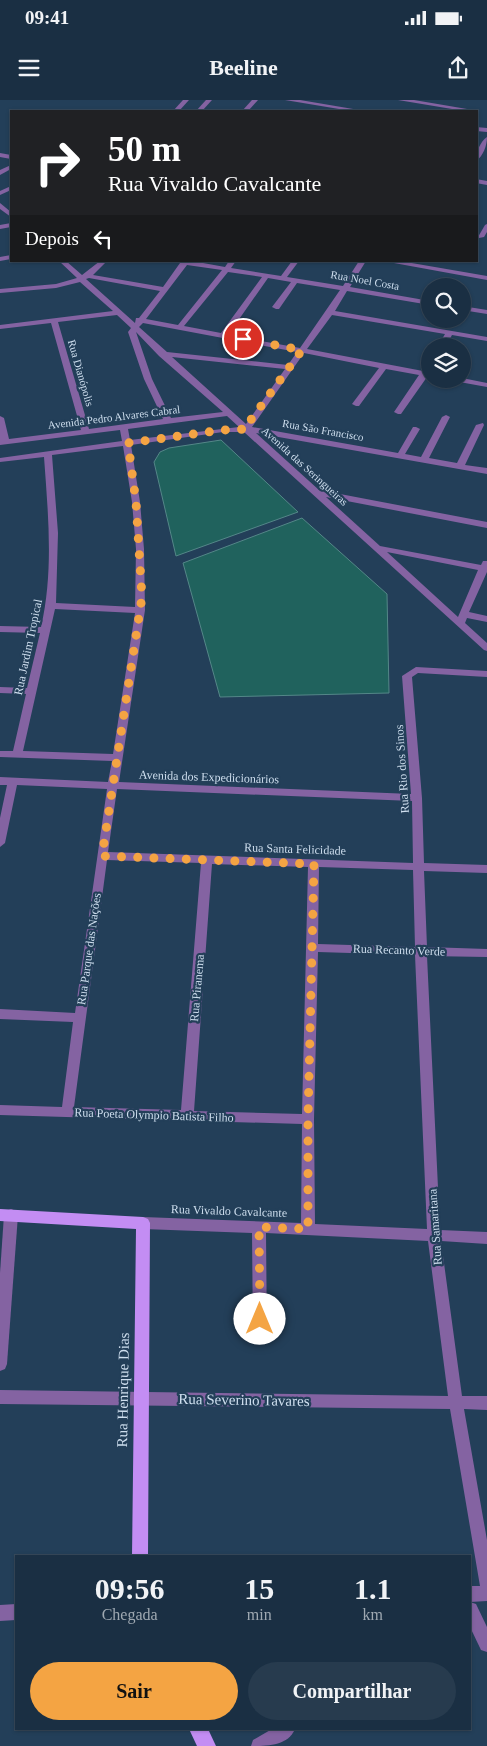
<!DOCTYPE html>
<html lang="pt">
<meta charset="utf-8">
<style>
body{margin:0;font-family:Georgia,serif;background:#273b4e;color:#f1f3f6;height:100vh;display:flex;flex-direction:column;font-size:19px;white-space:nowrap}
*{box-sizing:border-box;margin:0}
p{font-size:16px;color:#9fa9b2}
.icon{flex:none;width:28px;height:28px;fill:none;stroke:currentColor;stroke-width:2;stroke-linecap:round;stroke-linejoin:round}
.map{position:relative;flex:1;overflow:hidden}
.drawer{position:absolute;left:15px;top:1455px;width:456px;height:175px;display:flex;flex-direction:column;background:#1a2f43;border-radius:0px;box-shadow:0 1px 4px #0004,0 0 0 1px #384a5c}
.drawer>*{flex:none}
.guide{position:absolute;left:10px;top:10px;width:468px;height:152px;border-radius:0px;box-shadow:0 1px 4px #0004,0 0 0 1px #384a5c;background:#202124;color:#fff;overflow:hidden}
.buttons{position:absolute;left:421px;top:178px;display:grid;gap:10px}
.buttons a{display:grid;place-items:center;width:50px;height:50px;border-radius:50%;background:#1a2f43;box-shadow:0 1px 4px #0004,0 0 0 1px #384a5c;font-size:25px}
.pin{position:absolute;display:grid;place-items:center;width:42px;height:42px;color:#fff;margin:-21px;border:2px solid #fff;border-radius:50%;box-shadow:0 1px 5px #0007}
.me{position:absolute;width:55px;margin:-28px;rotate:0deg;stroke-linejoin:round;filter:drop-shadow(0 0 4px #0008)}
.turn{display:flex;align-items:center;gap:18px;height:105px;padding:0 15px;font-size:22px}
.turn .icon{width:65px;height:65px;stroke-width:2.5}
.turn b{display:block;font-size:35px;line-height:42px}
.then{display:flex;align-items:center;height:48px;padding:0 15px;background:#0003;gap:10px;font-size:19px}
.eta{display:flex;justify-content:space-evenly;align-items:center;height:85px;text-align:center}
.eta b{font-size:30px;font-weight:700;line-height:35px}
.primary-button{display:flex;gap:10px;margin-top:auto;padding:10px 15px}
.primary-button a{flex:1;height:58px;border-radius:30px;background:#f4a443;color:#111;font-size:20px;font-weight:700;line-height:58px;text-align:center}
.primary-button a+a{background:#273b4e;color:#f1f3f6}
.status{display:flex;justify-content:space-between;align-items:center;height:35px;padding:0 25px;background:#1a2f43;direction:ltr}
.status svg{height:14px;fill:currentColor}
header{display:flex;justify-content:space-between;align-items:center;height:65px;padding:0 15px;background:#1a2f43;font-size:22px;font-weight:700}
.map>svg:first-child{display:block}
.water{fill:#20625d;stroke:#548788}
.lines{fill:none;stroke-linecap:round;stroke-linejoin:round}
.minor{fill:#8463a2;fill-rule:evenodd}
.major{fill:#c38df3;fill-rule:evenodd}
.route{stroke:#f4a443;stroke-width:9;stroke-dasharray:0 16.2}
.labels{text-anchor:middle;stroke-width:4.5;stroke-linejoin:round;paint-order:stroke}
.far-street-label{font-size:11px;fill:#cedeee;stroke:#233f59}
.street-label{font-size:12px;fill:#cedeee;stroke:#233f59}
.near-street-label{font-size:15px;fill:#cedeee;stroke:#233f59}
</style>
<div class="status"><b>09:41</b><svg viewBox="0 0 49 12"><path d="M0 12V9h3v3zM5 12V6h3v6zM10 12V3h3v9zM15 12V0h3v12zM26 1h20v11H26zM47 4h2v5h-2z"/></svg></div>
<header><svg class="icon" aria-label="menu" viewBox="0 0 24 24"><path d="M4 6h16M4 12h16M4 18h16"/></svg>Beeline<svg class="icon" aria-label="share" viewBox="0 0 24 24"><path d="M12 15V3M7 8l5-5 5 5M5 13v7h14v-7"/></svg></header>
<div class="map">
<svg width="487" height="1646" viewBox="0 0 487 1646">
<rect width="100%" height="100%" fill="#233f59"/>
<g class="water">
<path d="M221 340 298 412 176 456 154 362 160 352 169 348Z"/>
<path d="M302 418 387 494 389 593 220 597 183 463Z"/>
</g>
<g class="lines">
<g class="minor">
<path d="M183 0H189L179 11H173Z"/>
<path d="M206 0H212L202 11H196Z"/>
<path d="M252 0H258L248 11H242Z"/>
<path d="M285 0H300L365 11H351Z"/>
<path d="M398 0H414L467 9 464 11Z"/>
<path d="M476 27 487 28V32L476 31Z"/>
<path d="M487 37C487 46 483 56 476 61 476 52 480 42 487 37Z"/>
<path d="M0 53 11 55V59L0 57Z"/>
<path d="M11 65V69L0 75V70Z"/>
<path d="M476 79 487 81V85L476 83Z"/>
<path d="M11 86V90L0 95V91Z"/>
<path d="M0 103 11 112V117L0 109Z"/>
<path d="M11 123V127L0 129V125Z"/>
<path d="M487 124V132L484 137 479 138 478 137 485 125Z"/>
<path d="M11 155V159L0 161V157Z"/>
<path d="M59 161H66L82 175 100 161H107L93 175 163 187 180 163 175 161H192L225 167 229 161H236L231 168 281 176 292 161H299L287 177 343 186 359 161H366L350 187 430 201V205L347 191 335 211 487 237V241L452 235 446 246H438L445 234 332 215 307 249 423 271 429 268 430 277H427L401 314H398L394 312 419 275 386 269 359 306H356L352 304 379 268 304 253 252 327 398 353 413 327H416L420 329 405 354 421 357 442 317 446 315 450 317 429 358 457 363 476 325 483 323 484 325 465 365 487 368V374L256 333 319 390 487 422V428L326 397 380 446 481 465 483 461H487V472L469 512 487 516V522L467 518 465 523 487 543V551L484 550 244 332H223L131 345 140 402 144 449 145 510 119 682 411 694 402 576 416 567 487 571V577L418 573 412 577 422 698 424 763 487 765V773L424 771 427 847 487 849V857L427 856 440 1130 487 1132V1144L441 1141 462 1296H487V1310L464 1309 487 1440V1501L470 1502V1486H480L450 1309 0 1304V1290L448 1296 428 1141 266 1133 267 1238 265 1243 260 1244 255 1243 253 1238 252 1133 143 1129 138 1127 136 1123 138 1119 143 1117 301 1123 302 1024 0 1015V1005L62 1007 73 922 0 919V909L75 913 107 689 17 685 5 743 0 747V718L7 685H0V677L108 682 112 661 0 657V651H13L26 594 0 593V587L27 588 40 533 0 532V526L41 527C54 471 48 413 44 357L0 362V358L122 341 120 330 0 345V316L4 318 9 339 81 330 51 223 0 229V225L113 211 80 182 56 188 0 193V189L56 184 77 178ZM187 165 222 170 178 225 146 219ZM228 172 262 177 221 233 184 226ZM89 178 160 191 139 218H136L135 223 86 179ZM268 178 291 182 272 207 276 209H279L297 183 340 190 300 248 228 235ZM117 215 131 228 128 232 144 279 163 319 89 329 58 222ZM143 223 297 252 288 265 167 252 139 227ZM136 232 159 256 223 312 171 318 152 279ZM172 257 285 269 246 324ZM227 316 239 327 130 340 128 329ZM123 346 132 402 136 449 135 507 56 503 58 433 52 355ZM387 452 478 470 458 517ZM55 509 135 513 113 654 23 651ZM117 689 412 701 413 763 108 752ZM107 760 201 763 181 1010 74 1007ZM212 764 308 767 302 1014 194 1011ZM319 767 413 770 415 847 318 844ZM318 852 415 855 427 1129 315 1124 314 1019Z"/>
<path d="M383 161H400L487 176V180Z"/>
<path d="M462 206 487 210V214L462 210Z"/>
<path d="M462 278 487 283V287L454 281 450 279Z"/>
<path d="M11 1109 16 1111 18 1115 7 1264 5 1269 0 1271V1173L4 1115 6 1111Z"/>
<path d="M470 1502 476 1504 487 1527V1552L481 1550 470 1527Z"/>
<path d="M16 1504V1520L0 1521V1505Z"/>
<path d="M272 1629H295C288 1646 267 1646 251 1646L253 1640Z"/>
</g>
<g class="major">
<path d="M0 1109 143 1117 148 1119 150 1123 148 1456H132L136 1129 0 1121Z"/>
<path d="M189 1629H208L216 1646H197Z"/>
</g>
</g>
<g class="lines">
<path class="route" d="M243 239 302 250 250 321 247 329 223 330 128 343 136 402 142 497 102 756 314 764 308 1019V1129L259 1127 260 1219"/>
</g>
<g class="labels">
<g class="far-street-label">
<text transform="translate(365 180) rotate(10)" y="4">Rua Noel Costa</text>
<text transform="translate(81 273) rotate(74)" y="4">Rua Dianópolis</text>
<text transform="translate(114 317) rotate(-7)" y="4">Avenida Pedro Alvares Cabral</text>
<text transform="translate(323 330) rotate(10)" y="4">Rua São Francisco</text>
<text transform="translate(305 366) rotate(42)" y="4">Avenida das Seringueiras</text>
</g>
<g class="street-label">
<text transform="translate(28 547) rotate(-78)" y="4">Rua Jardim Tropical</text>
<text transform="translate(402 669) rotate(-94)" y="4">Rua Rio dos Sinos</text>
<text transform="translate(209 677) rotate(2)" y="4">Avenida dos Expedicionários</text>
<text transform="translate(295 749) rotate(2)" y="4">Rua Santa Felicidade</text>
<text transform="translate(89 849) rotate(-82)" y="4">Rua Parque das Nações</text>
<text transform="translate(399 850) rotate(2)" y="4">Rua Recanto Verde</text>
<text transform="translate(197 888) rotate(-85)" y="4">Rua Piranema</text>
<text transform="translate(154 1015) rotate(2)" y="4">Rua Poeta Olympio Batista Filho</text>
<text transform="translate(229 1111) rotate(2)" y="4">Rua Vivaldo Cavalcante</text>
<text transform="translate(435 1127) rotate(-94)" y="4">Rua Samaritana</text>
</g>
<g class="near-street-label">
<text transform="translate(123 1290) rotate(-89)" y="5">Rua Henrique Dias</text>
<text transform="translate(244 1300) rotate(1)" y="5">Rua Severino Tavares</text>
</g>
</g>
</svg>
<div class="buttons">
<a><svg class="icon" aria-label="search" viewBox="0 0 24 24"><circle cx="10" cy="10" r="6"/><path d="M15 15l6 6"/></svg></a>
<a><svg class="icon" aria-label="layers" viewBox="0 0 24 24"><path d="M12 4l9 5-9 5-9-5zM3 14l9 5 9-5"/></svg></a>
</div>
<div class="pin" style="left:243px;top:239px;background:#d93025"><svg class="icon" aria-label="arrive" viewBox="0 0 24 24"><path d="M6 21V4h12l-3 4 3 4H6"/></svg></div>
<svg class="me" style="left:260px;top:1219px" viewBox="-20 -20 40 40"><circle r="19" fill="#fff"/><path d="M0-13L10 11 0 6-10 11z" fill="#f4a443"/></svg>
<div class="guide">
<div class="turn"><svg class="icon" aria-label="right" viewBox="0 0 24 24"><path d="M7 20v-9h11M14 6l5 5-5 5"/></svg><div><b>50 m</b>Rua Vivaldo Cavalcante</div></div>
<div class="then">Depois<svg class="icon" aria-label="left" viewBox="0 0 24 24"><path d="M17 20v-9H6M10 6l-5 5 5 5"/></svg></div>
</div>
<section class="drawer">
<div class="eta">
<div><b>09:56</b><p>Chegada</p></div>
<div><b>15</b><p>min</p></div>
<div><b>1.1</b><p>km</p></div>
</div>
<div class="primary-button"><a>Sair</a><a>Compartilhar</a></div>
</section>
</div>
